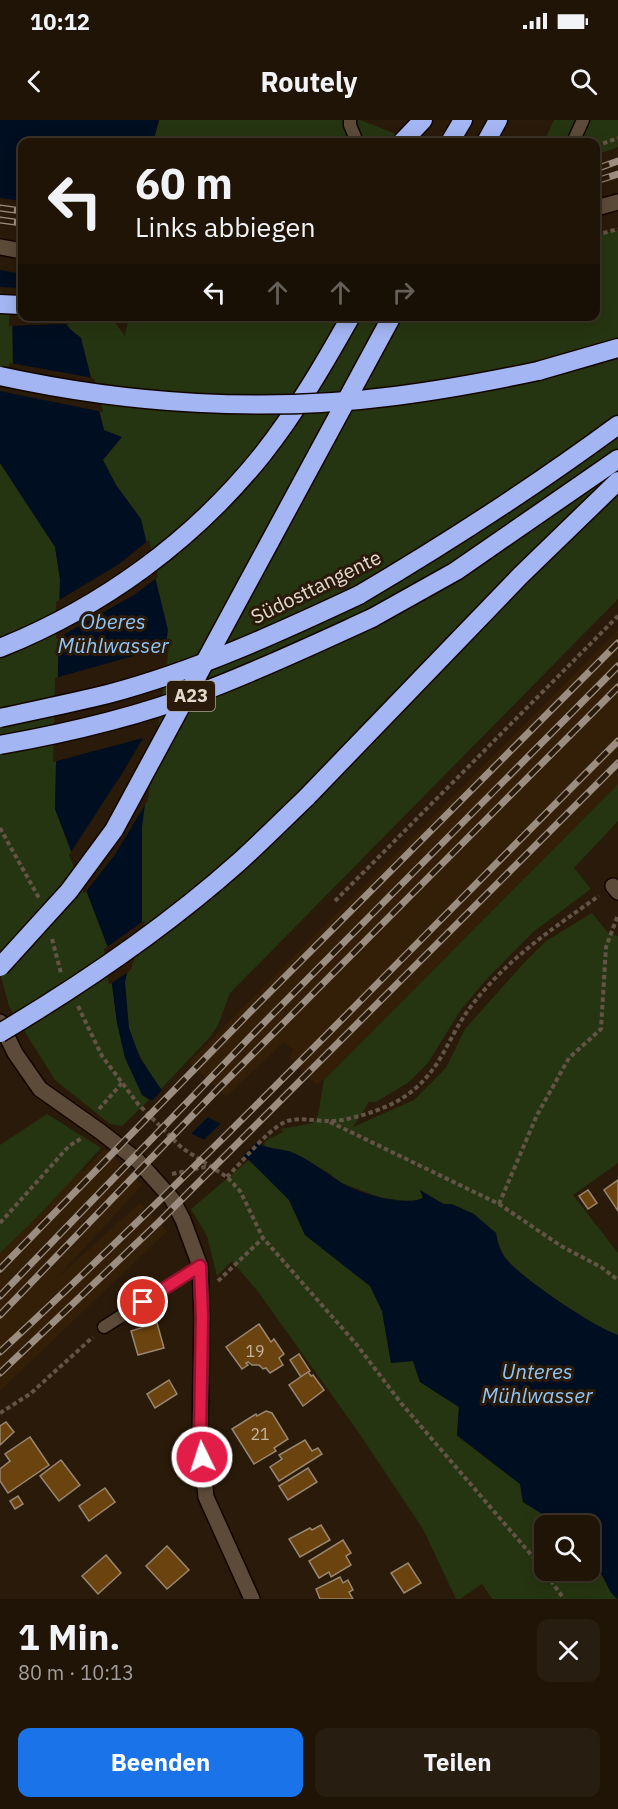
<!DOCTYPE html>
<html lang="de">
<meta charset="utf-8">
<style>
body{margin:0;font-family:"IBM Plex Sans",sans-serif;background:#281d11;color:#f1f3f6;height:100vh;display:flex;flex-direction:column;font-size:22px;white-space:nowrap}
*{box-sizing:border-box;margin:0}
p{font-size:20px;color:#a29e9b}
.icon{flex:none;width:33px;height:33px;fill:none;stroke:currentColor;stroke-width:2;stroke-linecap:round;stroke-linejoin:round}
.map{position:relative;height:1479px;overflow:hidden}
.side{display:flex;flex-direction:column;background:#201407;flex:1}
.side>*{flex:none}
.top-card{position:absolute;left:18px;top:18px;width:582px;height:183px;border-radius:12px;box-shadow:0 3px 15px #0003,0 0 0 2px #3d3328;background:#201407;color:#f1f3f6;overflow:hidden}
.tools{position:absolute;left:534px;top:1395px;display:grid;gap:12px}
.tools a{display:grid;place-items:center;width:66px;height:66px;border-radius:12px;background:#201407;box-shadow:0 3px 15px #0003,0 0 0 2px #3d3328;font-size:30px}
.pin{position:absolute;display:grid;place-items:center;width:51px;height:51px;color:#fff;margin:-26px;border:3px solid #fff;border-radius:50%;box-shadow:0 2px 6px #0007}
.me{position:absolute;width:66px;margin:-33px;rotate:356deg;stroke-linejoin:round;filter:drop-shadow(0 0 4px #0008)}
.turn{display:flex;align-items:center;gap:21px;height:126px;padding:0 18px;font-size:27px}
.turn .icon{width:78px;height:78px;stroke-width:2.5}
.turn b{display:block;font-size:42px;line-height:51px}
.lanes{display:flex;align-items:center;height:57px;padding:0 18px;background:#0003;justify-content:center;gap:30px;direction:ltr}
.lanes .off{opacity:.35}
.round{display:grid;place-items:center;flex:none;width:63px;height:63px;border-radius:12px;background:#281d11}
.headline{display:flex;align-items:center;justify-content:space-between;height:102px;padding:0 18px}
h1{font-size:36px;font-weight:700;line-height:45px}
.cta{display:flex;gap:12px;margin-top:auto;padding:12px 18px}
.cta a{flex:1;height:69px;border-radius:12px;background:#1a73e8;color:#fff;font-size:24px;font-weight:700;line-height:69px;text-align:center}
.cta a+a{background:#281d11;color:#f1f3f6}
.status{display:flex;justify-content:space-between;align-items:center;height:42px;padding:0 30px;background:#201407;direction:ltr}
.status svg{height:16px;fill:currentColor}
header{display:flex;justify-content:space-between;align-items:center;height:78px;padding:0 18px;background:#201407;font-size:27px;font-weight:700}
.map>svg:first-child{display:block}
.built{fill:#331f08}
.green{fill:#263511}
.water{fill:#000e21}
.pier{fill:#2a1a09}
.building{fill:#6b430e;stroke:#998672;stroke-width:1.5}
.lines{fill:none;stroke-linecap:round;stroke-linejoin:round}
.service-casing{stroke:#120500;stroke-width:15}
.minor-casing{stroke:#120500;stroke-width:18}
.motorway-casing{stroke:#120500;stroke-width:21}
.path{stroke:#635445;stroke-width:4;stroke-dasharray:4.5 3;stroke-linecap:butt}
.service{stroke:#5d4b39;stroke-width:12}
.minor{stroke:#5d4b39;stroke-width:15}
.motorway{stroke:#a3b5f2;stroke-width:18}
.rail-casing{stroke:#9b8e81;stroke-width:7}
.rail{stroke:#2a1a09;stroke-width:4.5;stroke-dasharray:14;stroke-linecap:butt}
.motorway-bridge-casing{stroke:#120500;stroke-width:21;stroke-linecap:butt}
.motorway-bridge{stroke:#a3b5f2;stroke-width:18}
.route-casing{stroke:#92132f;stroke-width:15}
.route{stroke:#e11d48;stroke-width:10}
.labels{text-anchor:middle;stroke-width:6;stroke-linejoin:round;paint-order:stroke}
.number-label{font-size:16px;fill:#c6b49f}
.shield{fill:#2a1a09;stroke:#aca094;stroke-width:1.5}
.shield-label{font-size:18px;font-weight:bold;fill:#e4d9cf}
.street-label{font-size:20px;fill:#e4d9cf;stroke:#2a1a09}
.water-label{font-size:21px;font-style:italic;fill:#8fc5f8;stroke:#2a1a09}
</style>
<div class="status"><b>10:12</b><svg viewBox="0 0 49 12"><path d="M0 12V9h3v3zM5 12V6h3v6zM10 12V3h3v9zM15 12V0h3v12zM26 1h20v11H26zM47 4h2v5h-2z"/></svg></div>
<header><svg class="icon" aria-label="back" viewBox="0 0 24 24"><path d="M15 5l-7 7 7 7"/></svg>Routely<svg class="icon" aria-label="search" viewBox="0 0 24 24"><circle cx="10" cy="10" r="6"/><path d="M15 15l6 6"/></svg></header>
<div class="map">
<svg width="618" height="1479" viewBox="0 0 618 1479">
<rect width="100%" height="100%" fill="#2a1a09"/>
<g class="built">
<path d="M618 510V664L324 960 316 964 289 937 293 930 284 922 226 977 189 942Z"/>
<path d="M105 1029 142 1065 56 1159 140 1083 167 1111 0 1271V1132L42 1092 79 1051 82 1052Z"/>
</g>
<g class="green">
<path d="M159 0H360L417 22H153Z"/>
<path d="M554 0H618V27L596 35V22H544Z"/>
<path d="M618 110V479L230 873 218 905 210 917 161 969C138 939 119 899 125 860 128 840 136 820 142 801L141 399 116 365 103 340 104 310 81 218 70 209 61 197H111L125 216 129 196H596V115Z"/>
<path d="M0 168 12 176 13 246 0 264Z"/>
<path d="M0 343 55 427 60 459 55 689 107 825 117 903 142 975 149 980 122 1006 110 1004 55 960 9 886 0 853Z"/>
<path d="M618 664V701L574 748 591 769 533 812 484 862 460 891 428 943 409 962 376 982H369L353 1007 414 980 446 948 465 909 522 845 546 821 592 793 609 814 618 816V1043L573 1075 618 1133V1215C594 1207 526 1161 509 1142 501 1134 498 1124 496 1113L452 1084H444L421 1071 423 1077 415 1082 382 1078 339 1062 329 1053 289 1031H278L264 1026 265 1021 283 1012 281 1009 313 1003 318 995 324 960Z"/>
<path d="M47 994 101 1028 42 1092 0 1133V1025Z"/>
<path d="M249 1040 289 1080 305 1115 370 1166 382 1191 391 1243 413 1241 420 1262 459 1287 457 1316 520 1364 523 1382 552 1400 554 1405 544 1406V1450H590V1443C607 1454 605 1470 618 1479H492L482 1464 460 1479H456L423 1409 359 1313 259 1173 232 1141 217 1156 207 1116 191 1089Z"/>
</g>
<path class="water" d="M0 0H159L153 22H22V196L61 197 70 209 81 218 104 310 122 317 103 340 116 365 141 399 168 510 142 707V801L125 861 129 908 140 938 165 975 264 1026C273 1029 283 1029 291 1032 309 1039 323 1051 339 1061 356 1073 404 1087 423 1078L420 1070 443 1084H452L474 1094 496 1113C498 1124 501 1134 509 1142 526 1161 594 1207 618 1215V1479C605 1471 607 1453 590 1443V1406L554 1405 552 1400 523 1382 520 1364 457 1315 459 1287 420 1262 413 1241 391 1243 382 1191 370 1166 305 1115 289 1080 249 1040 192 1014 174 1003 151 980 142 975 125 938 117 903 107 825 55 689 60 459 55 427 0 343V264L13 246 12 176 0 168Z"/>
<g class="pier">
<path d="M0 78 22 81V154L0 150Z"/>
<path d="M0 167 22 168V196H65L69 204 9 206V177L0 172Z"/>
<path d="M10 243 94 258 103 292 0 271V260Z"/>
<path d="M149 420 158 457 134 475 56 519V482L119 444Z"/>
<path d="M169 526 148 680 114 736 84 774 69 735 123 652 143 618 53 642 55 558Z"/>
<path d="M145 800 131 850 109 865 104 829Z"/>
<path d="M164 968 167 973 210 995 189 1016 172 1005 150 983Z"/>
<path d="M223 1001 259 1020 240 1039 202 1022Z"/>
</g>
<g class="building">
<path d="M618 1060V1091L604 1070Z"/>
<path d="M588 1070 597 1083 588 1089 579 1076Z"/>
<path d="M157 1203 164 1228 138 1235 131 1211Z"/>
<path d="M259 1204 271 1222 274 1219 284 1234 279 1238 283 1245 270 1253 266 1248 263 1249 259 1245H252L248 1242 246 1243 248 1245 242 1249 226 1227Z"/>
<path d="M299 1234 310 1251 301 1257 290 1240Z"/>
<path d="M308 1252 311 1256 313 1255 324 1270 303 1286 289 1265Z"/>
<path d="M169 1260 177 1274 155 1288 147 1274Z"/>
<path d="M266 1291 272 1293 288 1319 274 1328 276 1331 254 1344 232 1309 256 1294 257 1296Z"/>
<path d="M6 1302 14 1312 0 1325V1306Z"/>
<path d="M30 1317 49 1345 8 1373 0 1361V1349L10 1341 5 1334Z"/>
<path d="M305 1320 312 1331 318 1328 322 1334 279 1361 270 1347 282 1339 279 1335Z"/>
<path d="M61 1340 80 1365 59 1381 40 1356Z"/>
<path d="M308 1348 317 1362 288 1380 279 1366Z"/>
<path d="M105 1368 115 1382 89 1401 79 1386Z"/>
<path d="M18 1376 23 1384 15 1389 10 1381Z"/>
<path d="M321 1405 330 1420 300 1437 289 1419 310 1408 312 1410Z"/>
<path d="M343 1420 351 1433 346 1436 351 1445 331 1457 329 1452 319 1458 309 1441Z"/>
<path d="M167 1426 189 1450 167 1469 146 1446Z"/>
<path d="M106 1435 121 1453 98 1474 82 1456Z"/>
<path d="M408 1443 421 1463 404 1473 391 1453Z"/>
<path d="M340 1457 343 1463 348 1460 353 1470 349 1472 353 1479H320L316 1469Z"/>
</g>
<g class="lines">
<defs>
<g id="service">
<path d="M350 0V5L357 22"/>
<path d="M573 22 583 0"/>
<path d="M104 1207 200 1146"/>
</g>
<g id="minor">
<path d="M596 88 618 82"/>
<path d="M0 127 22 131"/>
<path d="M613 766 618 772"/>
<path d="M0 902 15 933 40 969 101 1012 138 1041 172 1079 183 1100 200 1146 202 1197 200 1317 206 1377 252 1479"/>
</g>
<g id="motorway">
<path d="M402 22 423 0"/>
<path d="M450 22 463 0"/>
<path d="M486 22 498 0"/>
<path d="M0 184 22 185"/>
<path d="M538 251 618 228"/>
<path d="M359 475C449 422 535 366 618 305"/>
<path d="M372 498 456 451 618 339"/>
<path d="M0 528C102 487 193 421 262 335 296 292 324 244 351 196"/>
<path d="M306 678 521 455 618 361"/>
</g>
</defs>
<use href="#service" class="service-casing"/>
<use href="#minor" class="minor-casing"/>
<use href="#motorway" class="motorway-casing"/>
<g class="path">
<path d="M596 26 618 18"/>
<path d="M596 115 618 109"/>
<path d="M0 708 39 778"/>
<path d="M335 781 618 496"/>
<path d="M52 819 61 853"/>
<path d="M78 886 102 936 138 984 182 1028 227 1057 240 1071 263 1118 357 1225 401 1283 540 1445 564 1479"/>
<path d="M99 989 122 963"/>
<path d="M330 1002 499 1084 561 1126 601 1147 618 1160"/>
<path d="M172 1054 205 1047 212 1049"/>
<path d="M227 1057C241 1043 267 1011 283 1003 296 996 314 1001 328 1001 347 1002 385 989 401 979 443 952 445 920 472 885 506 840 553 808 599 776"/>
<path d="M499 1084 537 995 569 938 601 909 606 827 618 795"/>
<path d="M0 1103 69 1026 82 1018"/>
<path d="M218 1161 263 1118"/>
<path d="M0 1293 30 1274 93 1217"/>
</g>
<use href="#service" class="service"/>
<use href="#minor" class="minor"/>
<use href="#motorway" class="motorway"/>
<defs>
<g id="rail">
<path d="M596 49 618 41"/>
<path d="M596 61 618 54"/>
<path d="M0 88 22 91"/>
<path d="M0 100 22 103"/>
<path d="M0 1149 250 892 618 523"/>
<path d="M0 1176 258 909 618 546"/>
<path d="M0 1195 218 969 618 567"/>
<path d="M0 1232C213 1035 413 826 618 621"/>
<path d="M0 1253 159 1102 618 643"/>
</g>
</defs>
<use href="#rail" class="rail-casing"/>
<use href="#rail" class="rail"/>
<defs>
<g id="motorway-bridge">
<path d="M0 256C128 284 264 293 395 276 443 270 491 261 538 251"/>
<path d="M0 598C36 590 72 583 108 574 195 551 278 513 359 475"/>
<path d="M0 625C67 613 136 597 199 573 258 551 315 524 372 498"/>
<path d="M0 847 69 771 114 710 392 196"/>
<path d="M0 913C84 863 166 807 239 742 262 721 284 699 306 678"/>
</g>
</defs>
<use href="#motorway-bridge" class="motorway-bridge-casing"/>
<use href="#motorway-bridge" class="motorway-bridge"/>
</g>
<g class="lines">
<defs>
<path id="route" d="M143 1182 200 1146 202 1197 200 1317 202 1337"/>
</defs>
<use href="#route" class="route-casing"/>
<use href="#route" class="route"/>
</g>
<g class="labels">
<g class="number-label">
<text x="255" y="1237">19</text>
<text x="260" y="1320">21</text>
</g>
<rect class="shield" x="167" y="561" width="48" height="30" rx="4.5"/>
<g class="shield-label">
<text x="191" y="582">A23</text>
</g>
<g class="street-label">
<text transform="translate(316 467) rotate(-26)" y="7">Südosttangente</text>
</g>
<g class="water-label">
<text x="113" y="509">Oberes<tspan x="113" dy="24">Mühlwasser</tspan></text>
<text x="537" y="1259">Unteres<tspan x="537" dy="24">Mühlwasser</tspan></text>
</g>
</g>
</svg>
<div class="tools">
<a><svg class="icon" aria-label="search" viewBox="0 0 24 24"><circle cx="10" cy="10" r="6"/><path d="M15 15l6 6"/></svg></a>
</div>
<div class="pin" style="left:143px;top:1182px;background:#d93025"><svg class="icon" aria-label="arrive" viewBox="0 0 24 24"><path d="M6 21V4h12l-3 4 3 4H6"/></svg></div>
<svg class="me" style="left:202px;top:1337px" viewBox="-20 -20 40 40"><circle r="17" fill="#e11d48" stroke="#fff" stroke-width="3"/><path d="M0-11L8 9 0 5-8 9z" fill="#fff"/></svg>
<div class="top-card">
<div class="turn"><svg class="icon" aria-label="left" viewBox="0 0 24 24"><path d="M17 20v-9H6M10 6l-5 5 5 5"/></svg><div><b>60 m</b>Links abbiegen</div></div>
<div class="lanes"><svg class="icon" aria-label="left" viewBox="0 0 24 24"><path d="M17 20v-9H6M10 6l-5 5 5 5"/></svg><svg class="icon off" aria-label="ahead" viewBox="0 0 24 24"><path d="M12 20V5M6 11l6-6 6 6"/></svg><svg class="icon off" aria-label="ahead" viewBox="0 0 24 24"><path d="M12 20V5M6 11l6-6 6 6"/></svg><svg class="icon off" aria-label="right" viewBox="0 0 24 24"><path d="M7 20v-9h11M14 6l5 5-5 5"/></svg></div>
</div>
</div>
<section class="side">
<div class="headline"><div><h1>1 Min.</h1><p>80 m · 10:13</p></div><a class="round"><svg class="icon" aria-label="close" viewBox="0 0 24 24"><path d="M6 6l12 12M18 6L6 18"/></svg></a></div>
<div class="cta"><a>Beenden</a><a>Teilen</a></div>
</section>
